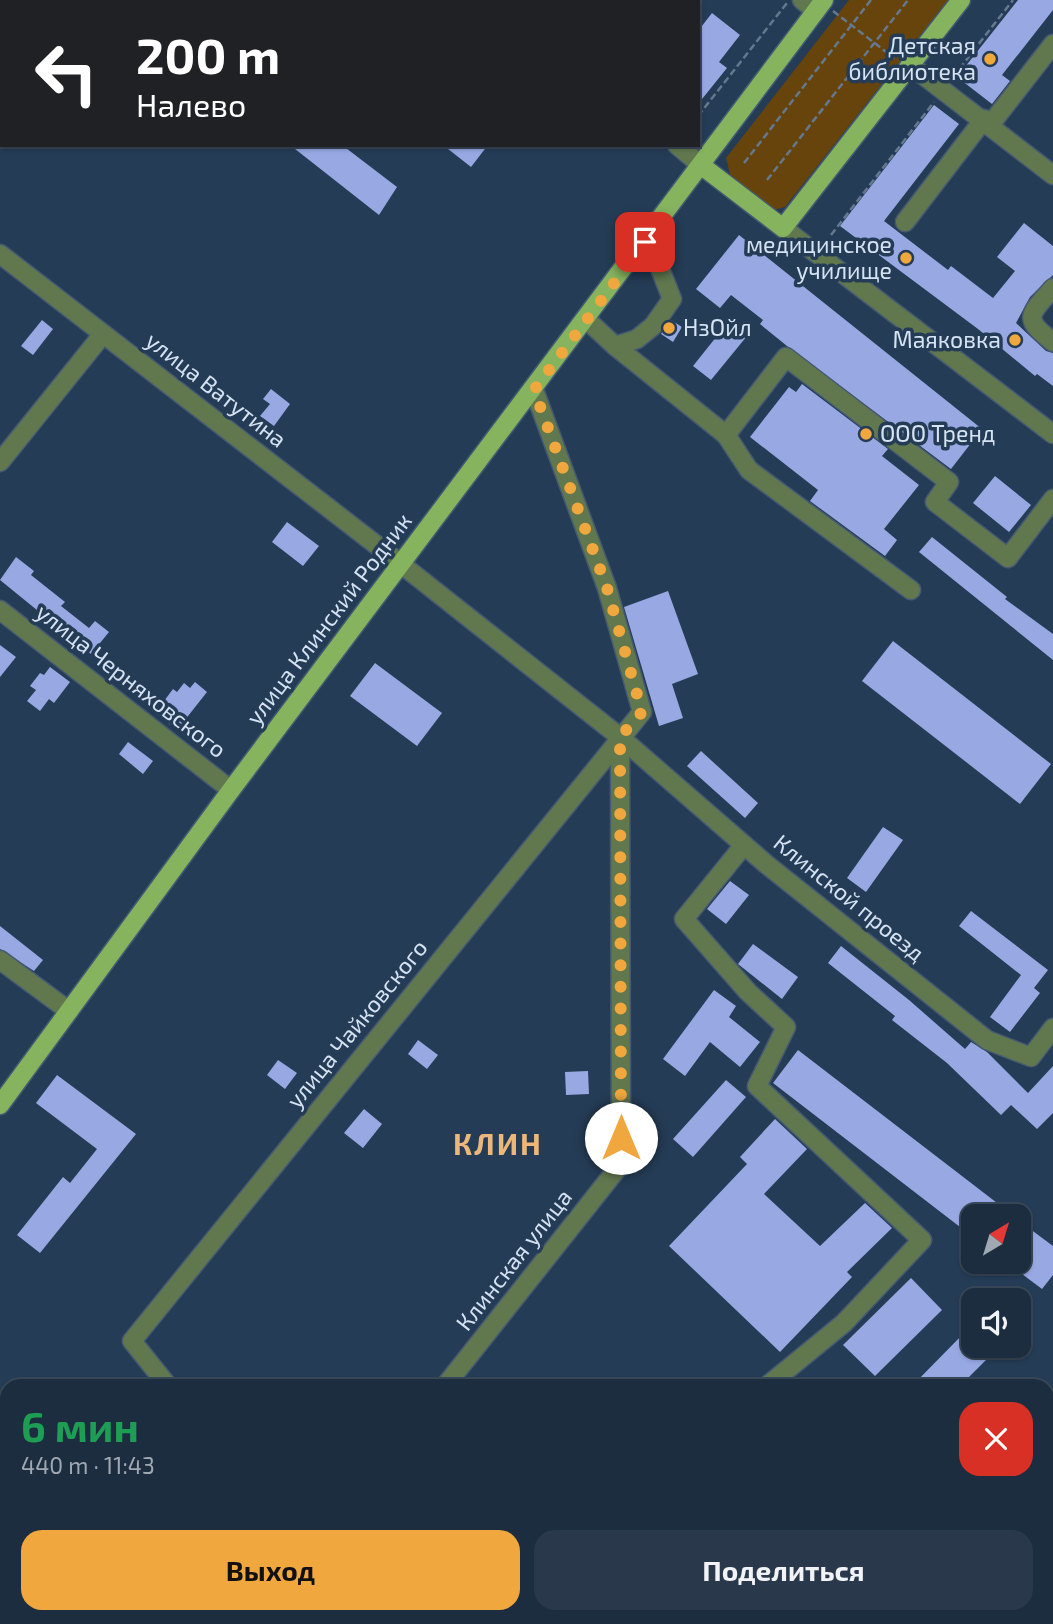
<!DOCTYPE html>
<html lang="ru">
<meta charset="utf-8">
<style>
body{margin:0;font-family:"Exo 2",sans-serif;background:#29394b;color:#f1f3f6;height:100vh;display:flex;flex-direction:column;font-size:26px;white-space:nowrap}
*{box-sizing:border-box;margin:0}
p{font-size:23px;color:#a0a8b1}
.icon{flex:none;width:38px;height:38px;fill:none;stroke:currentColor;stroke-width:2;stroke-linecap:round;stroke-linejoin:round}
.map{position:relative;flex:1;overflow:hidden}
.drawer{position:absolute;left:0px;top:1379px;width:1054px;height:245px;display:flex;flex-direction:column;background:#1c2d40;border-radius:21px 21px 0 0;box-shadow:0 2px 5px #0004,0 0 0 2px #3a4959}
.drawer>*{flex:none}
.banner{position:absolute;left:0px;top:0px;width:700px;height:147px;box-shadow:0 2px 5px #0004,0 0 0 2px #3a4959;background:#202124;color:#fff;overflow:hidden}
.needle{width:46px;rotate:38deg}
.buttons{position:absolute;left:961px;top:1204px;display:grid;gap:14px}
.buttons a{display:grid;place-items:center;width:70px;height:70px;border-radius:14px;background:#1c2d40;box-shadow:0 2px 5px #0004,0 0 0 2px #3a4959;font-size:35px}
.pin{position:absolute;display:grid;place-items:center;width:60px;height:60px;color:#fff;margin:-30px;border-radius:14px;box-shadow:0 4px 10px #0006}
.me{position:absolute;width:77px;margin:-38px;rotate:0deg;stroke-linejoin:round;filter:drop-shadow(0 0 5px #0008)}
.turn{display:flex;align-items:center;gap:24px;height:147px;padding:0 21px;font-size:32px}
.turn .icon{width:91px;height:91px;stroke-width:2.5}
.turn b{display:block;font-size:49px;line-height:60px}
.round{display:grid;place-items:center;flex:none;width:74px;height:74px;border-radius:21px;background:#29394b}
.head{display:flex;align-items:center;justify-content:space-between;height:119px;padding:0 21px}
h1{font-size:42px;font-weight:700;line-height:52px;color:#1e9e55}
.cta{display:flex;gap:14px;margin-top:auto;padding:14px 21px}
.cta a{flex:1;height:80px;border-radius:21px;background:#efa73e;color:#111;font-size:28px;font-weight:700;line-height:80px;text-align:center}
.cta a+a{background:#29394b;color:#f1f3f6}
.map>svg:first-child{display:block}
.green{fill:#67440b}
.building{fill:#97a8e2}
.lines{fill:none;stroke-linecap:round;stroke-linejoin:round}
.minor-casing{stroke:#455a72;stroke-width:21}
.major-casing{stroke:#455a72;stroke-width:21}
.path{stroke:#64788e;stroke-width:2.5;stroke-dasharray:7 3.5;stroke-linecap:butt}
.minor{stroke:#61784f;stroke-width:18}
.major{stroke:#85b35e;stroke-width:18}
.route{stroke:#efa73e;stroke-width:12;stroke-dasharray:0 21.6}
.poi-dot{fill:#efa73e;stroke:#253c56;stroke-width:2.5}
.labels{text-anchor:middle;stroke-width:7;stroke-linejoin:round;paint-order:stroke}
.poi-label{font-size:23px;fill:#d5e3f3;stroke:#253c56;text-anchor:end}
.street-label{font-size:23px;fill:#d5e3f3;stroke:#253c56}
.district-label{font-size:30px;font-weight:bold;letter-spacing:2px;fill:#ebb879;stroke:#253c56}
</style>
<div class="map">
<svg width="1053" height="1624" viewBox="0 0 1053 1624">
<rect width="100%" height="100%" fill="#253c56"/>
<path class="green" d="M849 0H948L785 207 773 210 731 178 726 158Z"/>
<g class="building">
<path d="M1018 0H1053V10L1002 75 1010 81 992 104 957 77Z"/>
<path d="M712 13 740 35 719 62 727 68 698 104V31Z"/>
<path d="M934 105 959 124 884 221 948 270 951 266 993 298 1015 271 997 257 1024 223 1053 246V275L1030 297 1016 323 1046 351 1053 353V386L1037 374 1035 376 978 329 840 226Z"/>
<path d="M290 145H342L397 187 379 215Z"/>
<path d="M443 145H488L471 167Z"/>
<path d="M739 235 982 429 951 469 787 346 760 324 763 320 731 295 720 308 696 289Z"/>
<path d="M42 320 53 329 33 355 21 346Z"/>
<path d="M671 320 682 327 673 342 661 334Z"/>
<path d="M729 321 747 336 711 380 693 366Z"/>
<path d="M802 384 888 449 882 456 919 485 884 529 897 540 885 556 810 501 818 490 750 437 789 387 796 392Z"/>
<path d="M271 389 290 404 274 426 260 416 270 404 263 399Z"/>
<path d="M995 476 1031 505 1009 532 973 503Z"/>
<path d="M287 522 319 546 303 566 272 542Z"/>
<path d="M932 537 1007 597 1005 599 1053 634V660L919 552Z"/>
<path d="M16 557 34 571 31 575 65 602 61 606 89 628 95 621 109 632 91 654 0 580Z"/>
<path d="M668 591 698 674 672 684 683 718 659 726 624 607Z"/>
<path d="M893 641 1051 764 1020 804 862 681Z"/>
<path d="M0 645 16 657 0 677Z"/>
<path d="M375 663 442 713 417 746 350 696Z"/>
<path d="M50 667 70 682 54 703 49 699 40 711 27 701 36 690 30 686 40 673 44 675Z"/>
<path d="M195 682 207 692 177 730 155 713 173 689 177 692 184 683 190 688Z"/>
<path d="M128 742 153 761 143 774 119 754Z"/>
<path d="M701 751 758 803 745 818 687 766Z"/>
<path d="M883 827 903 840 866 892 847 878Z"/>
<path d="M730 881 749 895 726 924 707 909Z"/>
<path d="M971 911 1048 970 1034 988 1040 993 1010 1032 990 1017 1021 975 959 926Z"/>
<path d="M0 926 43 960 34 971 0 949Z"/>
<path d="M753 944 798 977 782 999 738 964Z"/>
<path d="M841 946 909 1000 965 1049 971 1042 987 1052 1028 1093 1053 1066V1113L1037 1129 1011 1105 1001 1115 947 1063 892 1020 895 1016 828 963Z"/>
<path d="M714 990 736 1006 729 1017 760 1042 740 1067 710 1042 685 1076 663 1059Z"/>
<path d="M418 1040 438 1055 427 1069 408 1054Z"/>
<path d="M798 1050 1014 1216H973V1237L773 1083Z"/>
<path d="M278 1060 297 1073 285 1089 267 1075Z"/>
<path d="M588 1071 589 1094 566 1095 565 1072Z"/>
<path d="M57 1075 136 1134 40 1253 17 1235 63 1177 70 1183 97 1149 36 1103Z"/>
<path d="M726 1080 746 1097 693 1157 673 1139Z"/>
<path d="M364 1109 382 1124 363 1148 344 1133Z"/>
<path d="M775 1119 807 1149 764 1194 820 1246 865 1203 892 1228 847 1272 852 1277 780 1352 669 1246 747 1164 740 1157Z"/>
<path d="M1018 1220 1053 1246V1275L1042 1289 1006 1262H1018Z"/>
<path d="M911 1278 942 1310 875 1376 843 1345Z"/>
<path d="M965 1332 973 1339V1346H979L990 1356 960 1386H912Z"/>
</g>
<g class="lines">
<defs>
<g id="minor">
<path d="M496 0 498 2"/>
<path d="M620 0 623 2"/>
<path d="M802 0 816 11"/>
<path d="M393 2 394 0"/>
<path d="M684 2 686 0"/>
<path d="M910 65 1053 175"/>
<path d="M990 125 1053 44"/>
<path d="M677 145 702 166"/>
<path d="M905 222 984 119"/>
<path d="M783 228 1053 434"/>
<path d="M0 254 401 564 620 737 766 864 987 1040 1031 1057 1053 1028"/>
<path d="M1053 288C1029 315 1022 318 1053 342"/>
<path d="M587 320 615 346 637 339 653 326 672 299 655 256 645 242"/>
<path d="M615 346 726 435 786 357 949 482 935 502 1008 558 1053 499"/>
<path d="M726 435 749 470 911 590"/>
<path d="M0 462 103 334"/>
<path d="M0 610 231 790"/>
<path d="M744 845 684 919 748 992 786 1027 757 1086 922 1240 844 1323 767 1386"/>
<path d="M0 960 69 1011"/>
<path d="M168 1386 132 1341 642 712 607 588 534 390"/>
<path d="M445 1386 621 1164 620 737"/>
<path d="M0 1498 7 1506"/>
<path d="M91 1617 95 1624"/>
</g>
<g id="major">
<path d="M702 166 783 228 961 0"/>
<path d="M0 1105 231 790 824 0"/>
</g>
</defs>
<use href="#minor" class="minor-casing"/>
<use href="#major" class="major-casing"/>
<g class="path">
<path d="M833 11 894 58"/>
<path d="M953 77 1013 0"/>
<path d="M698 116 787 3"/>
<path d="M744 163 871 0"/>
<path d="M767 180 908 0"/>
<path d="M831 235 934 102"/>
</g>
<use href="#minor" class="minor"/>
<use href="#major" class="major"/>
</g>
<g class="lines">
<path class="route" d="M621 1138 620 737 642 712 607 588 534 390 645 242"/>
</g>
<g class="poi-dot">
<circle cx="990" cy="59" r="7"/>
<circle cx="906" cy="258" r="7"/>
<circle cx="669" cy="328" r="7"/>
<circle cx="1015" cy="340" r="7"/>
<circle cx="866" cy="434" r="7"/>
</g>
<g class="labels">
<g class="poi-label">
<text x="976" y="54">Детская<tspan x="976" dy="26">библиотека</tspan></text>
<text x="892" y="253">медицинское<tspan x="892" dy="26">училище</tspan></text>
<text x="683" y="336" text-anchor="start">НзОйл</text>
<text x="1001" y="348">Маяковка</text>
<text x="880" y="442" text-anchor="start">ООО Тренд</text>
</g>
<g class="street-label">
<text transform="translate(216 390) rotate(38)" y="8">улица Ватутина</text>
<text transform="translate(329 619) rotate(-53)" y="8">улица Клинский Родник</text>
<text transform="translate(131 681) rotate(38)" y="8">улица Черняховского</text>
<text transform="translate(849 898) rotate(39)" y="8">Клинской проезд</text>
<text transform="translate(357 1024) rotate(-51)" y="8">улица Чайковского</text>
<text transform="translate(514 1260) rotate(-52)" y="8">Клинская улица</text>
</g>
<g class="district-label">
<text x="498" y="1155">КЛИН</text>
</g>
</g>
</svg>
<div class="buttons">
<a><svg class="needle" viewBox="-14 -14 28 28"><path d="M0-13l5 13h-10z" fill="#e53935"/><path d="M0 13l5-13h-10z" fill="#a0a8b1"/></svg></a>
<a><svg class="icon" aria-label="sound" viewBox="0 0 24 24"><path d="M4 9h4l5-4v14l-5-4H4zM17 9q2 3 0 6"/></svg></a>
</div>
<div class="pin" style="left:645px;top:242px;background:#d93025"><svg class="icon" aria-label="arrive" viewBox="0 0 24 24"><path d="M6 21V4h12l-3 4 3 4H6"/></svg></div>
<svg class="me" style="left:621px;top:1138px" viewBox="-20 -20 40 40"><circle r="19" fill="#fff"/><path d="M0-13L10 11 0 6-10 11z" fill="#efa73e"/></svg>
<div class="banner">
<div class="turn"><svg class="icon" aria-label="left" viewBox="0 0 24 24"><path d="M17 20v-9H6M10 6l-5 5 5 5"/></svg><div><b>200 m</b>Налево</div></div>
</div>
<section class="drawer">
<div class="head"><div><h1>6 мин</h1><p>440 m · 11:43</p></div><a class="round" style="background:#d93025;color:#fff"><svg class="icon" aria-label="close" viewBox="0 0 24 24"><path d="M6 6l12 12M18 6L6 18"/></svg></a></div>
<div class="cta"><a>Выход</a><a>Поделиться</a></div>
</section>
</div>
